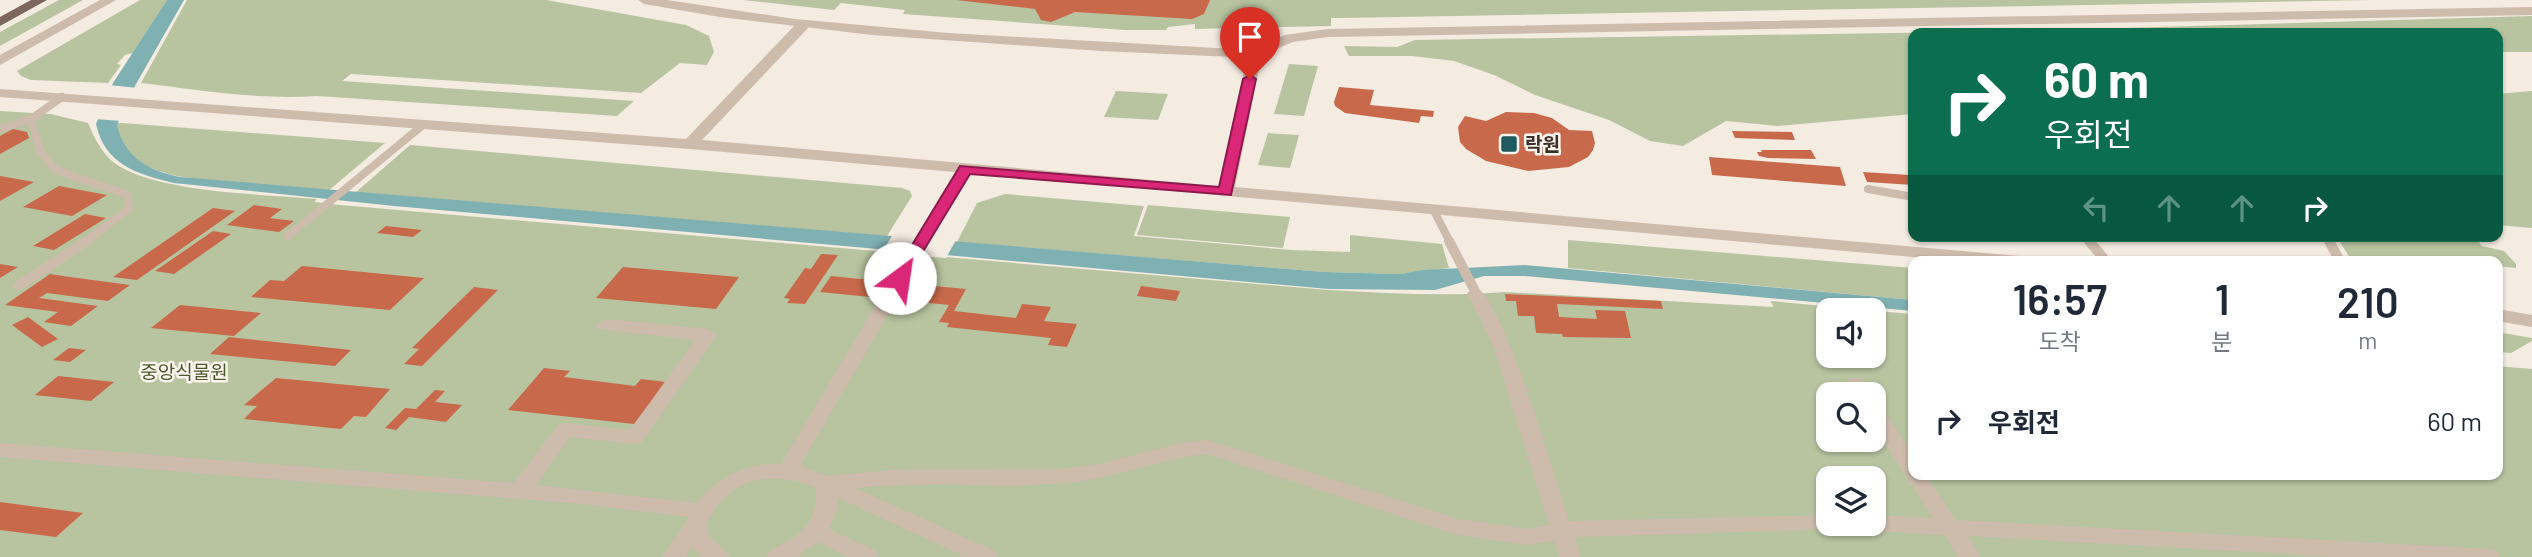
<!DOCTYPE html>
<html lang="ko">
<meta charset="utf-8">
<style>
body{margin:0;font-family:Barlow,"Noto Sans KR",sans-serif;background:#f2f2f3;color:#1f2937;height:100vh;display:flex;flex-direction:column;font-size:26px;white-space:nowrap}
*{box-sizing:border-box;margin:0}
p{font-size:23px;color:#747a83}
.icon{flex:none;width:38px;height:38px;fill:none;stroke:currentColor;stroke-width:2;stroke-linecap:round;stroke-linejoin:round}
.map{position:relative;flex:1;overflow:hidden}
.drawer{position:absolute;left:1908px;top:256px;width:595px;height:224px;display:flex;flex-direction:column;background:#fff;border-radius:14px;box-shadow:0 2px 5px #0004}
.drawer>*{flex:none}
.banner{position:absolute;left:1908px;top:28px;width:595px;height:214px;border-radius:14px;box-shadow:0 2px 5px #0004;background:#0b6e4f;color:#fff;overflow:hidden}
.fabs{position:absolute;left:1816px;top:298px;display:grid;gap:14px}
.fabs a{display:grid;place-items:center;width:70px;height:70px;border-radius:14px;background:#fff;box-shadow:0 2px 5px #0004;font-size:35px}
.pin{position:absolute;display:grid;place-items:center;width:60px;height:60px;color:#fff;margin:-72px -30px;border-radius:50% 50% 50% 0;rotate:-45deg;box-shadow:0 0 7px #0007}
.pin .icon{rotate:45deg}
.me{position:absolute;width:77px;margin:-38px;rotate:31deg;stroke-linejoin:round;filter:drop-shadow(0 0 5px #0008)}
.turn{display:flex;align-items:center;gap:24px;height:147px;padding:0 21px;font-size:32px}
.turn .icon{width:91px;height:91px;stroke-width:2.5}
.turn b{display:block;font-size:49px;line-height:60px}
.lanes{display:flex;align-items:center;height:66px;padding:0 21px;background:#0003;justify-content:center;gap:35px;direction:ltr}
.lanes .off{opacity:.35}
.eta{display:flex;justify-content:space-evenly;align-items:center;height:119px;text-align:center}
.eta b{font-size:42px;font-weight:600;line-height:49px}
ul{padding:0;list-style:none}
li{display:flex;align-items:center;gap:21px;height:91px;padding:0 21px}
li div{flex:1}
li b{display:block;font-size:26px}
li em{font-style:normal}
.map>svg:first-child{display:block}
.green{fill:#b8c4a0;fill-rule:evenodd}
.water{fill:#7fb0b2}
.pier{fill:#f4ebe1}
.building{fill:#c8694b}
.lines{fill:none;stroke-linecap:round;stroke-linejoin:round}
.minor-tunnel{stroke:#cfc6bd;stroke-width:19;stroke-dasharray:19 10;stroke-linecap:butt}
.service-far1{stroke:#cdbbac;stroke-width:8}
.service{stroke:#cdbbac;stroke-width:10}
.minor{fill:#cdbbac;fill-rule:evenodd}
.tertiary{fill:#cdbbac;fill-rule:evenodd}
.primary{fill:#7d675c;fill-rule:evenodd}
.route{fill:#db2777;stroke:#8e194d;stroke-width:2}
.poi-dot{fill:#1f5a5e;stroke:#fbf5ee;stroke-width:2.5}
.labels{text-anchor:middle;stroke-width:5;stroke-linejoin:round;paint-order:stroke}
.poi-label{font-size:19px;font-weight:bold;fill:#3b302b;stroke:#fbf5ee;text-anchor:start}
.park-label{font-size:19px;fill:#4a5a2e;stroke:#fbf5ee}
</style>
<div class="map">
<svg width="2532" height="557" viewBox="0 0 2532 557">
<rect width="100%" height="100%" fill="#f4ebe1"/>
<g class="green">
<path d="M59 0H83L0 46V32Z"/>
<path d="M140 0H167L133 53 125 55 117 64 121 65 108 83 31 80 21 76 17 71Z"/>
<path d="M187 0H546L686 25 709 36 714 52 707 65 680 63 641 93 351 74 342 81 634 101 617 116 317 96C257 100 199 90 141 83Z"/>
<path d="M743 0H2372L1340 18H1331V26L1195 29V24L1168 27 1166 30H1125L903 14 905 10 841 3 834 10Z"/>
<path d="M2532 16V52H2497V33H1913V114L1778 126 1726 121 1683 146 1650 141 1609 120 1535 95 1494 75 1454 61 1412 56H1349L1344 46 1397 47 1415 40 2025 31Z"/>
<path d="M1289 64 1318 66 1304 116 1274 114Z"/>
<path d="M1116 91 1168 94 1158 120 1104 117Z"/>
<path d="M2532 91V228L2497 225V94Z"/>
<path d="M0 111 51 114 88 123C95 140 104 157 119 166 163 193 263 194 317 199L314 202 340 205 1328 290C1387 293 1446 297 1505 292L1773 307 1771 301 1866 310H1829V355H1874V311L1913 314V474H2497V366L2532 369V557H0ZM1829 394H1874V439H1829ZM1829 478H1874V523H1829Z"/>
<path d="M117 123H122L385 143 328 191C301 189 274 186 247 184 206 180 118 180 117 123Z"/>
<path d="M1268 133 1299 135 1290 168 1258 165Z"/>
<path d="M410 145 902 188 910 191 912 196 887 236 355 193Z"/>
<path d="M1005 194 1144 206 1134 236 1291 250 1350 252V235L1442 244 1449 268 1401 274 1324 272 957 242 977 203Z"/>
<path d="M1148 205 1290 217 1283 248 1137 235Z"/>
<path d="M2336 236H2474L2482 246 2504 251 2516 264V268L2497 266V261H2352Z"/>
<path d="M1568 240 1913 268V300L1568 268Z"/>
<path d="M2497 332 2532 338V341L2511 353 2497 352Z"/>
</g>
<path class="water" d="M167 0H184L136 84 117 125C124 157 149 171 180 177L1324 272 1401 274 1423 270 1525 265 1913 300V311L1525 276H1484L1435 290 1329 289 394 206 174 183C137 174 105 165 96 124L113 83Z"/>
<g class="pier">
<path d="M109 85 138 88 122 121 94 119Z"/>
<path d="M894 233 957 238 946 258 881 253Z"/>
</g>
<g class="building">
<path d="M956 0H1210L1204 14 1192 19 1075 12 1051 22 1041 20 1035 9Z"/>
<path d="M1339 87 1374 90 1370 105 1434 111 1433 117 1421 116 1419 123 1345 113 1335 106 1334 102Z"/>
<path d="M1506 112 1534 113 1552 118 1569 130 1592 131 1595 143 1593 150 1588 157 1569 167 1528 171 1486 161 1466 149 1460 142 1458 127 1465 116 1486 121Z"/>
<path d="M13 129 27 132 29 138 0 154V136Z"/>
<path d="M1732 131 1792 132 1795 140 1735 138Z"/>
<path d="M1761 150H1811L1816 159 1768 158 1759 156 1757 152H1762Z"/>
<path d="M1709 157 1840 167 1846 186 1712 175Z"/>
<path d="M1863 172 1910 175 1913 185 1867 182Z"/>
<path d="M0 176 34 182 0 201Z"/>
<path d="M59 186 107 195 72 216 23 207Z"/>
<path d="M254 205 282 209 270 218 294 221 279 232 227 225Z"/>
<path d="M213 208 235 211 137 280 113 277Z"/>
<path d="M85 214 106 218 54 250 33 246Z"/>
<path d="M386 226 422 230 413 237 377 233Z"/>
<path d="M213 231 231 234 174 274 155 271Z"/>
<path d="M821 254 838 255 805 304 787 303 790 299 784 298 805 268 811 269Z"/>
<path d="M0 264 18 267 0 278Z"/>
<path d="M302 266 424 278 390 310 251 297 270 280 284 281Z"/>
<path d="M623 267 739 277 716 309 596 298Z"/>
<path d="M50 274 70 277 130 285 108 301 47 293 39 298 98 306 71 326 44 322 58 312 5 305Z"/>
<path d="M831 276 860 279 873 278 875 276 925 281 923 283 935 284 934 286 966 289 954 311 1016 318 1022 304 1051 307 1044 321 1077 324 1067 347 1048 345 1051 338 947 327 949 323 939 322 949 305 820 292Z"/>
<path d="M1141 286 1180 291 1176 301 1137 296Z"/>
<path d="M474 287 498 290 422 366 404 364 419 349 412 348Z"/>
<path d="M1505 294 1661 301 1663 309 1557 304 1559 317 1597 319 1595 310 1625 311 1631 338 1563 337 1562 334 1536 333 1534 316H1518L1516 301H1506Z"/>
<path d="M180 305 261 313 234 336 151 328Z"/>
<path d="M28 317 58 339 42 347 12 325Z"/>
<path d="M229 337 351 350 335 366 210 354Z"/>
<path d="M69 348 86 350 70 362 53 360Z"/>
<path d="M544 368 570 371 564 377 635 386 641 379 666 382 634 424 508 410Z"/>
<path d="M58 376 114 382 91 401 35 395Z"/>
<path d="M276 378 390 389 366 417 354 416 341 429 244 419 257 406 244 405Z"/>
<path d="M435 390 445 391 435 402 462 405 446 422 409 417 396 430 385 428 405 408 416 409Z"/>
<path d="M0 502 83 513 56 537 0 530Z"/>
</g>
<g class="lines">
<path class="minor-tunnel" d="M888 299 900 278"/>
<g class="service-far1">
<path d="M31 119 40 151 56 170 128 195 129 209 85 242"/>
<path d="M0 129 31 119 62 97"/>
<path d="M1868 189 1913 197"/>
<path d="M1434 211 1450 242"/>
<path d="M288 236 423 125"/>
<path d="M2085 236 2090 242"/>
<path d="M2327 236 2330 242"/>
</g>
<g class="service">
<path d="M1449 241 1476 293"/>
<path d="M2089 241 2106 261"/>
<path d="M2329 241 2340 261"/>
<path d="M18 286 87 241"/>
</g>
<g class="minor">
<path d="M100 0H116L0 65V55Z"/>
<path d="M803 21 808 22V28L702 140 1219 186 1248 54 1255 50 1262 54 1235 187 2019 256 2027 261H1958L970 173 909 278 900 283 891 278 955 172 690 149 0 97V89L686 139 798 22Z"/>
<path d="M1476 288C1502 294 1558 488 1569 521L1829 515V523H1840L1837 529 1575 537 1581 557H1559L1554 540 1527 545 1458 535 1207 454C1159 459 1114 479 1065 483 995 489 925 480 855 488L995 551 998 557H966L838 498 837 511 829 529 876 551 879 557H848L818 542 796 557H765C769 549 776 548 783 544 807 531 818 516 816 488 783 474 745 473 720 503 714 510 707 518 708 527 708 542 724 546 730 557H703L692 547 685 557H662L689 517 581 504 0 457V443L514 483 558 425 565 423 630 430 695 340 599 329 596 325 605 319 708 329 717 335 642 442 635 444 570 437 536 485 696 503C718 478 746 462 781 464L879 299 888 294 897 299 800 466 828 476 892 470 1060 469 1099 464 1177 444 1208 440 1458 519 1527 529 1549 525 1494 348 1467 293Z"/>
<path d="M2497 309 2532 315V327L2497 321Z"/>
<path d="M1856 377 1863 379 1873 394H1853L1846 383 1849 379Z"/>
<path d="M1874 404 1881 406 1913 454V474H1925L1956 520 2489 549 2497 551 2500 557H2339L1968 536 1981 557H1958L1944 535 1874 531 1866 529 1863 523H1874V515L1933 518 1874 427Z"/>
</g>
<path class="tertiary" d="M638 0H667L795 19 948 33 1252 50 1285 35 1328 29 2532 7V15L1328 37 1293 42 1255 58 1101 51 872 35 720 17 644 4Z"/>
<path class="primary" d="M31 0H47L0 26V17Z"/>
</g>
<path class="route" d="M1250 75 1256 79 1231 195 970 174 905 281 900 283 892 278 960 166 1219 187 1243 79Z"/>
<rect class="poi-dot" x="1500" y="135" width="18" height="18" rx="3.5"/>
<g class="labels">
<g class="poi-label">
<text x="1525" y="151">락원</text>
</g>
<g class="park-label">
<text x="184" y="379">중앙식물원</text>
</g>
</g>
</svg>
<div class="fabs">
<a><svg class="icon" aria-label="sound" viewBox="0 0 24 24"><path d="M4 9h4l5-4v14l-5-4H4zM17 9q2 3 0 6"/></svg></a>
<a><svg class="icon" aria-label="search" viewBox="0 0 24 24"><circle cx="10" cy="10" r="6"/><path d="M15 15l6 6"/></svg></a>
<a><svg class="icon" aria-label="layers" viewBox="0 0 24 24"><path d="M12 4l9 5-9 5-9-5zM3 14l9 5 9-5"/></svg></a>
</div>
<div class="pin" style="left:1250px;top:79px;background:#d93025"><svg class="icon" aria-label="arrive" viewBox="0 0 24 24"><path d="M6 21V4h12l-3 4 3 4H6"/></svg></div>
<svg class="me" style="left:900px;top:278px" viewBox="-20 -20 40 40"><circle r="19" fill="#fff"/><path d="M0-13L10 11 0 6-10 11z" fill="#db2777"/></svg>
<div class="banner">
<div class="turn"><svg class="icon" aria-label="right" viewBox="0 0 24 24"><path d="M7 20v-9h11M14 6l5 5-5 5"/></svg><div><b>60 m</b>우회전</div></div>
<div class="lanes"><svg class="icon off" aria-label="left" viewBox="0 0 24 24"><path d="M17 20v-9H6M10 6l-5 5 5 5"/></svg><svg class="icon off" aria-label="ahead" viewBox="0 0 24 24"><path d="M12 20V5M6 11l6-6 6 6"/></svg><svg class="icon off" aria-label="ahead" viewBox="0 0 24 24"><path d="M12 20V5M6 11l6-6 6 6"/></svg><svg class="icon" aria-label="right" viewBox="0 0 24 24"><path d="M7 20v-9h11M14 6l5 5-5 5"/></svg></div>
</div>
<section class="drawer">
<div class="eta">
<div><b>16:57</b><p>도착</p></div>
<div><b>1</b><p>분</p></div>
<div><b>210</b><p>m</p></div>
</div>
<ul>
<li><svg class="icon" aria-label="right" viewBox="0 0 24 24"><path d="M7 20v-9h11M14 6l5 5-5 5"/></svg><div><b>우회전</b></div><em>60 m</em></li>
</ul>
</section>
</div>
